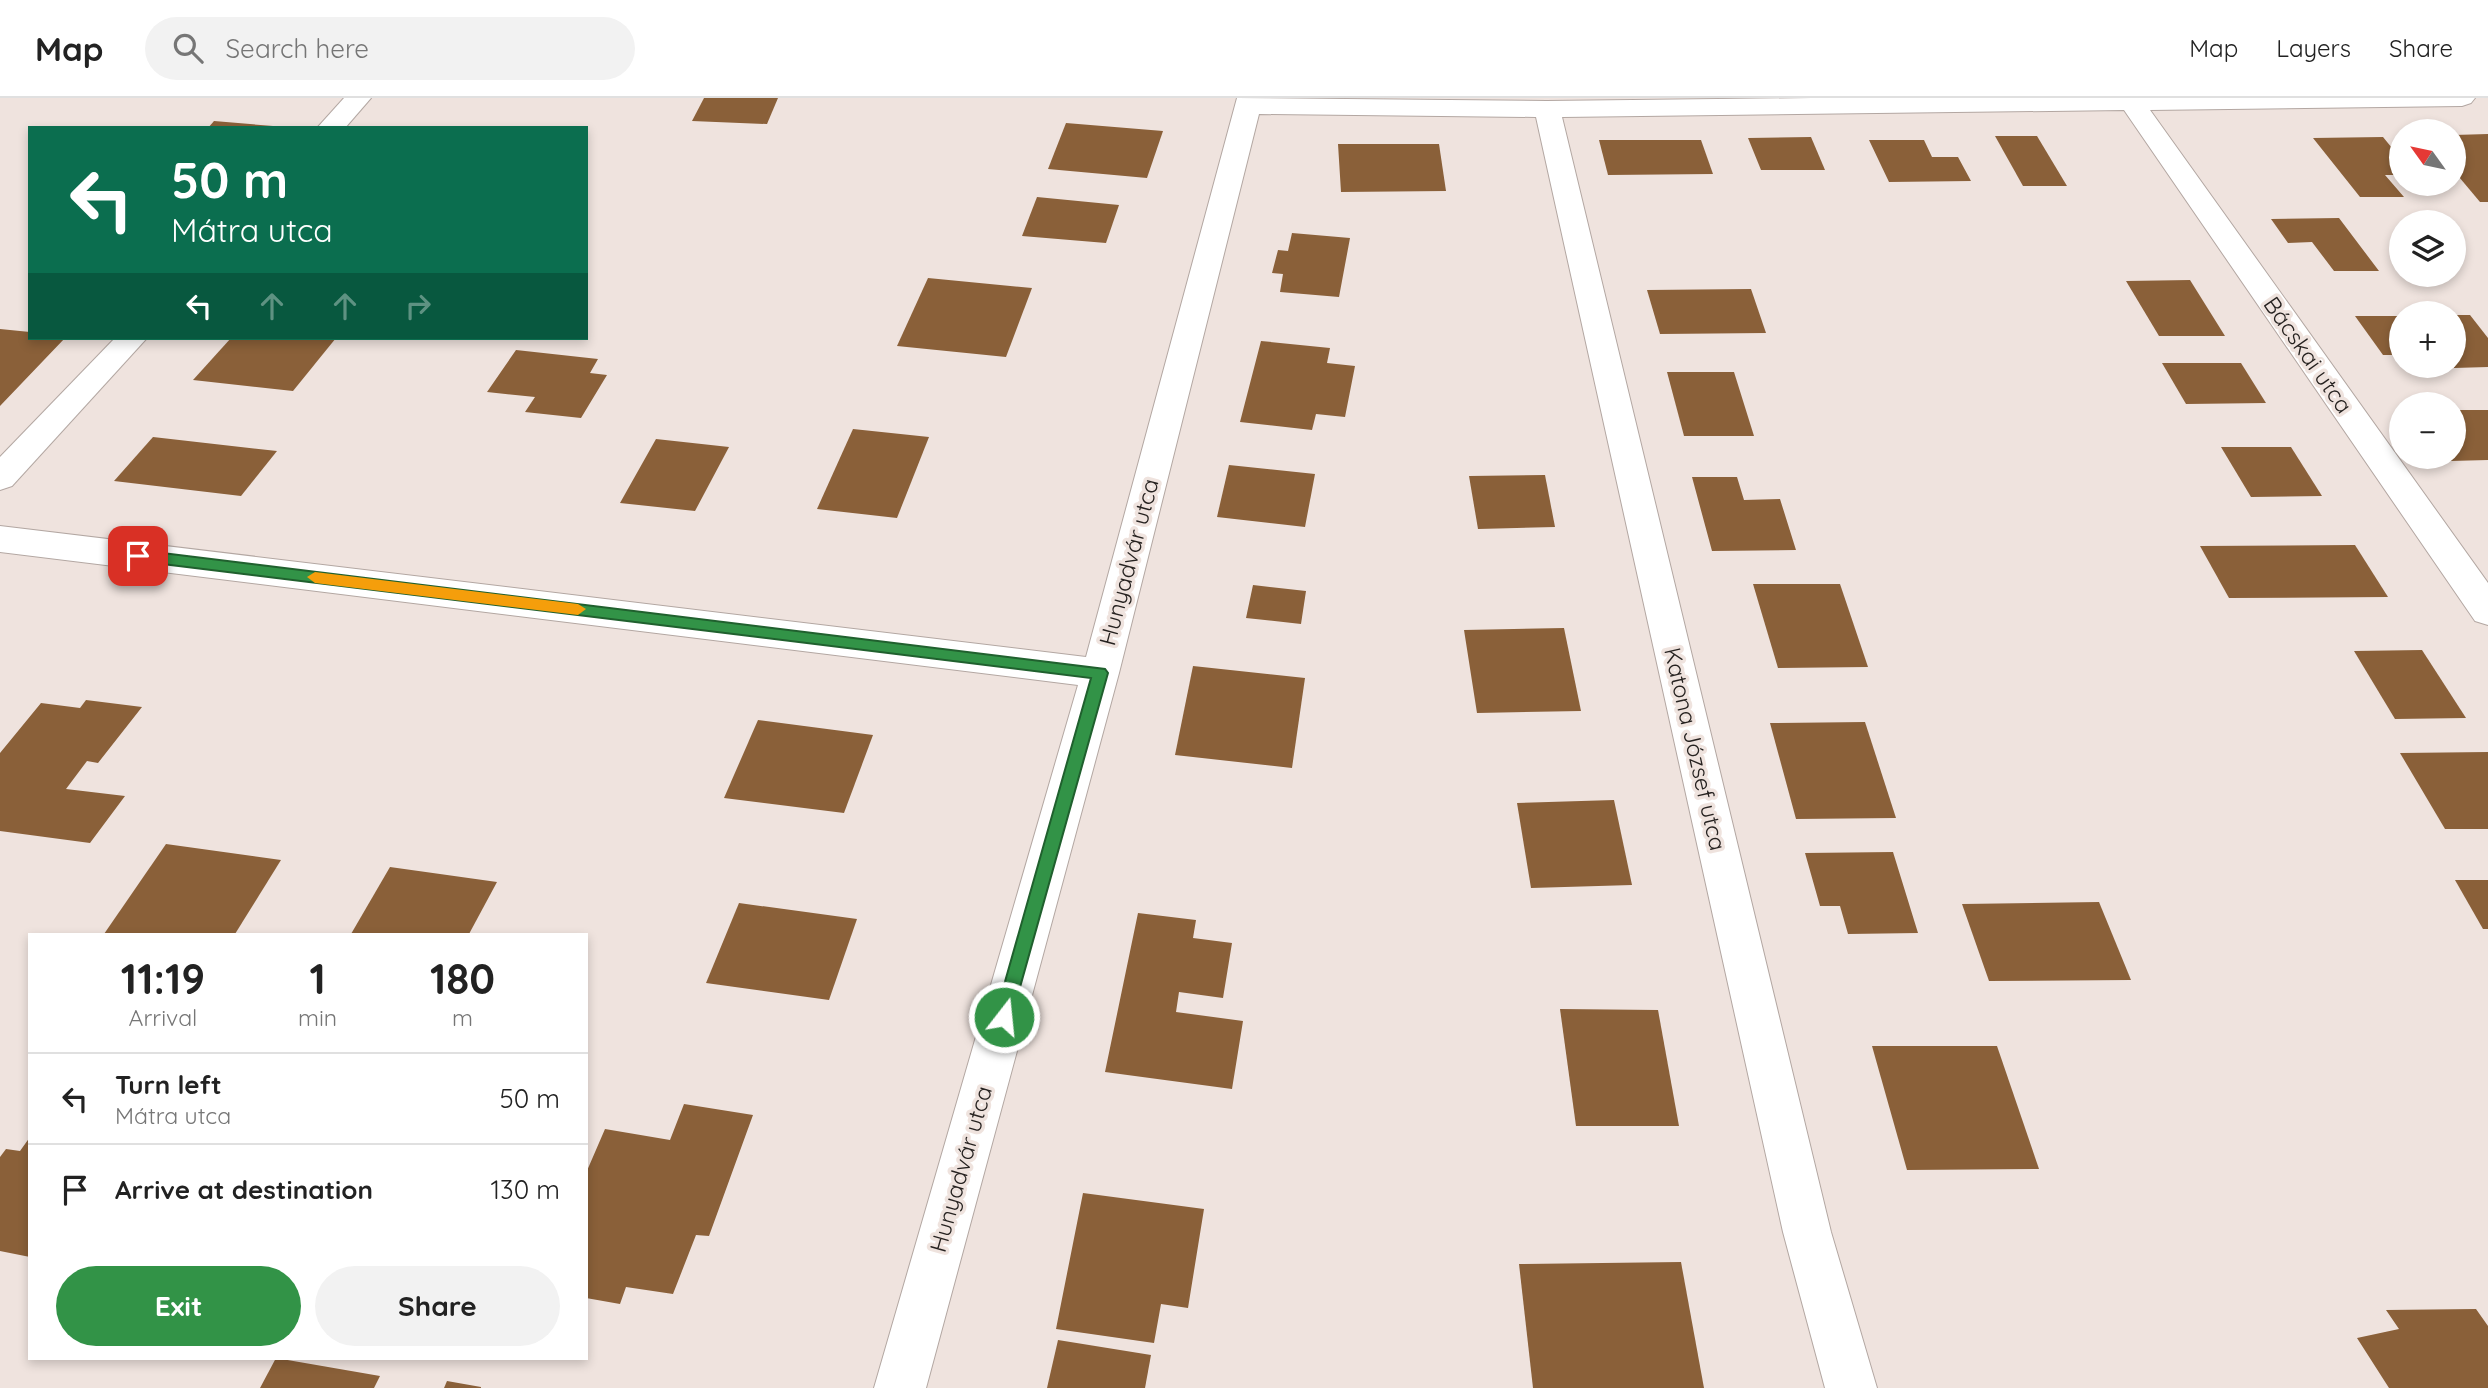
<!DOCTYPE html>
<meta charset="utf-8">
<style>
body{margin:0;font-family:Quicksand,sans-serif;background:#f2f2f2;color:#222;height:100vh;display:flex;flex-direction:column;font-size:26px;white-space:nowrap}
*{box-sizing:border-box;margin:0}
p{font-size:23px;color:#767676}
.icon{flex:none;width:38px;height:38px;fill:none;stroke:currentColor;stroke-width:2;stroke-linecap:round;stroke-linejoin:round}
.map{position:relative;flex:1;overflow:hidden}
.sheet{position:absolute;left:28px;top:835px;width:560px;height:427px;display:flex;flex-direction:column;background:#fff;border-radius:0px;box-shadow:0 4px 10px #0003}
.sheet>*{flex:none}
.banner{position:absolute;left:28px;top:28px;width:560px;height:214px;border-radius:0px;box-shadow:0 4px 10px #0003;background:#0b6e4f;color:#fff;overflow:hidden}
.needle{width:46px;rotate:303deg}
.tools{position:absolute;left:2389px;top:21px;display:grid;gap:14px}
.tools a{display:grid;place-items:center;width:77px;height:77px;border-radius:50%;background:#fff;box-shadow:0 4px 10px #0003;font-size:35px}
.pin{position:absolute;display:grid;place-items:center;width:60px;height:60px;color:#fff;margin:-30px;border-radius:14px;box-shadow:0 4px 10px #0006}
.me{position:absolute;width:77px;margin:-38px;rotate:16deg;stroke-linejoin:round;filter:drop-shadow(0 0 5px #0008)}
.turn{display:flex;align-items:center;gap:24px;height:147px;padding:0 28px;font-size:32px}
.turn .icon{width:91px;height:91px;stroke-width:2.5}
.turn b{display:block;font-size:49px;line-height:60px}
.lanes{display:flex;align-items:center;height:66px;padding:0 28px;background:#0003;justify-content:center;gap:35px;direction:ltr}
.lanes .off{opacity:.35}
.eta{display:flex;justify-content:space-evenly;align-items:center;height:119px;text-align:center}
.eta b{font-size:42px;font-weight:700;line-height:49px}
.button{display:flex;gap:14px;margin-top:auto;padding:14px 28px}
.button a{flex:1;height:80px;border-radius:42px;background:#329347;color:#fff;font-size:28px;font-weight:700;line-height:80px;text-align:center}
.button a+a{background:#f2f2f2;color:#222}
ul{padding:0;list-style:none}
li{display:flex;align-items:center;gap:21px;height:91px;padding:0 28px;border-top:2px solid #e0e0e0}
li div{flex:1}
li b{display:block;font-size:26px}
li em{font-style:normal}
header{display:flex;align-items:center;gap:42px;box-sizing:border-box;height:98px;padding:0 35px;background:#fff;border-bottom:2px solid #e0e0e0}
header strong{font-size:33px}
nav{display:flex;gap:38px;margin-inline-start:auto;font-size:24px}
.search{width:490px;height:63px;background:#f2f2f2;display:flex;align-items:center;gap:18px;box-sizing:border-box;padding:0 24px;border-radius:38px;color:#767676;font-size:26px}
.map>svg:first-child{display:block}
.building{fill:#8a6039}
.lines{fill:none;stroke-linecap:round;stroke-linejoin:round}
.street-casing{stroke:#b3a7a2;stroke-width:2}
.street{fill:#fff;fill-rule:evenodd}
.route{fill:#329347;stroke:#20602e;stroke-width:2}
.slow{fill:#f59e0b}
.labels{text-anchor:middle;stroke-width:7;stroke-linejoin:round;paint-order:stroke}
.street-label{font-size:23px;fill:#262220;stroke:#efe3de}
</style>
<header>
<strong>Map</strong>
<div class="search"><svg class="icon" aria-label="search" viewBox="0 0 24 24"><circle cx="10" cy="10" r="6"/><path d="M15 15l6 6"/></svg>Search here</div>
<nav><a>Map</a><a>Layers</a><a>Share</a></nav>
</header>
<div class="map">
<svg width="2488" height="1290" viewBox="0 0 2488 1290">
<rect width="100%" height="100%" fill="#efe3de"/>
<g class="building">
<path d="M704 0H778L767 26 692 23Z"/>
<path d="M214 23 273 28V30H208Z"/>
<path d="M1066 25 1163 33 1147 80 1048 71Z"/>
<path d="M2488 36V104H2480L2454 73V37Z"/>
<path d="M1995 38H2037L2067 88H2023Z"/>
<path d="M1811 39 1825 72H1761L1748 40Z"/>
<path d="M2383 39 2401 61V77H2385L2404 99H2360L2313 40Z"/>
<path d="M1599 42H1701L1713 76 1608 77Z"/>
<path d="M1869 42H1924L1932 59H1958L1971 83 1889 84Z"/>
<path d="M1338 46H1439L1446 93 1341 94Z"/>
<path d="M1037 99 1119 107 1106 145 1022 138Z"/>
<path d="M2339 120 2379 173H2334L2312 144 2288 145 2271 121Z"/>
<path d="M1292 135 1350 140 1339 199 1280 194 1283 176 1272 175 1278 152 1288 153Z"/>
<path d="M928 180 1032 190 1006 259 897 248Z"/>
<path d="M2190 182 2225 238H2159L2126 183Z"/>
<path d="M1751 191 1766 235 1660 236 1647 192Z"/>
<path d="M2454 217H2470L2488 240V269L2454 270Z"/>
<path d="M2355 218H2401V257H2383Z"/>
<path d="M0 231 30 234V240H65L0 308Z"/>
<path d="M231 240H336L293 293 193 282Z"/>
<path d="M1261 243 1330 250 1327 265 1355 268 1345 319 1316 316 1312 332 1240 324Z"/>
<path d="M516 252 598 261 590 275 607 277 581 320 525 314 535 299 487 294Z"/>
<path d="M2162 265H2241L2266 305 2186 306Z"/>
<path d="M1667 274H1734L1754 338H1684Z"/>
<path d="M2454 312H2488V362L2450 363 2447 359H2454Z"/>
<path d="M853 331 929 339 897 420 817 411Z"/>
<path d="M153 339 277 353 241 398 114 383Z"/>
<path d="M656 341 729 349 695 413 620 405Z"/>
<path d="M2221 349H2291L2322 398 2251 399Z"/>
<path d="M1229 367 1315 376 1305 429 1217 419Z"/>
<path d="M1545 377 1555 429 1478 431 1469 378Z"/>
<path d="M1692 379H1737L1744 402 1780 401 1796 452 1712 453Z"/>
<path d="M2355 447 2388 499 2229 500 2200 448Z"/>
<path d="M1753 486H1840L1868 569 1778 570Z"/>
<path d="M1253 487 1306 493 1301 526 1246 520Z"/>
<path d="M1564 530 1581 613 1477 615 1464 532Z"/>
<path d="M2422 552 2466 620 2395 621 2354 553Z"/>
<path d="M1193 568 1305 580 1292 670 1175 657Z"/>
<path d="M86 602 142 609 98 665 87 663 66 691 125 698 90 745 0 733V655L41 605 80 610Z"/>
<path d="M758 622 873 637 844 715 724 700Z"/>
<path d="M1865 624 1896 720 1796 721 1770 625Z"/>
<path d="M2488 654V731H2445L2400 655Z"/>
<path d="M1614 702 1632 787 1531 790 1517 705Z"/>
<path d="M166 746 281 762 235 836H104Z"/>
<path d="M1893 754 1918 835 1848 836 1840 808H1820L1805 755Z"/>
<path d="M390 769 497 784 469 836H351Z"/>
<path d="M2455 782H2488V831H2483Z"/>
<path d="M2099 804 2131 882 1989 883 1962 806Z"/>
<path d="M739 805 857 821 829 902 706 885Z"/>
<path d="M1138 815 1196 822 1193 840 1232 845 1223 900 1179 894 1176 914 1243 923 1232 991 1105 974Z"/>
<path d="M1560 911 1658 912 1679 1028H1576Z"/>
<path d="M1872 948H1997L2039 1071 1907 1072Z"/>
<path d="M684 1006 753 1017 709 1138 696 1137 673 1196 626 1189 620 1206 586 1200V1075L605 1031 670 1042Z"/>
<path d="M30 1039V1159L0 1153V1059L6 1051 20 1053Z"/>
<path d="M1083 1095 1204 1111 1188 1210 1161 1206 1154 1245 1056 1231Z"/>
<path d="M1681 1164 1704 1290H1533L1519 1166Z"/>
<path d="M2476 1211 2488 1228V1290H2389L2357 1240 2399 1231 2386 1212Z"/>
<path d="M1058 1242 1151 1257 1145 1290H1047Z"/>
<path d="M276 1260 380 1278 374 1290H260Z"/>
<path d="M447 1283 481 1289V1290H444Z"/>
</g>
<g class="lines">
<defs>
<g id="street">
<path d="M344 0H371L345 30H317Z"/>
<path d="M1237 0 1547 3 1812 0H2475L2471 5 2462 8 2150 12 2488 485V527L2475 523 2124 12 1562 19 1831 1134 1877 1290H1825L1783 1134 1536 19 1259 16 1119 575 926 1290H874L1078 587 0 454V428L1086 559Z"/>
<path d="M115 240H147L12 388 0 392V359Z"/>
</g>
</defs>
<use href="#street" class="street-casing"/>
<use href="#street" class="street"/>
</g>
<path class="route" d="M138 452 1105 571 1108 575 1010 925 1004 928 997 925 995 919 1091 580 138 463 130 458Z"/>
<path class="slow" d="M315 474 578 506 586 511 578 517 315 485 307 479Z"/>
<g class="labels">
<g class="street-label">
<text transform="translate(2308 257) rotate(55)" y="8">Bácskai utca</text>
<text transform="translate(1129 464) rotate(-75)" y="8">Hunyadvár utca</text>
<text transform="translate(1695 651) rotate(77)" y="8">Katona József utca</text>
<text transform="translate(961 1071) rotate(-74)" y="8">Hunyadvár utca</text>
</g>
</g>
</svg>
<div class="tools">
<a><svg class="needle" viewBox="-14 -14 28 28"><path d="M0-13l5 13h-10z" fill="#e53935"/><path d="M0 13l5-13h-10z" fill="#767676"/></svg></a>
<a><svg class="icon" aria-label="layers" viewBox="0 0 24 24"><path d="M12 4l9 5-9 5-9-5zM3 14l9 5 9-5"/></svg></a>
<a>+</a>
<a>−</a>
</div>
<div class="pin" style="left:138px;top:458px;background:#d93025"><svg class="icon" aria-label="arrive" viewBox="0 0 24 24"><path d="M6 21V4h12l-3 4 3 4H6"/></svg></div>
<svg class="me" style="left:1004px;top:919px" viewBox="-20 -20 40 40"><circle r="17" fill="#329347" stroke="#fff" stroke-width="3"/><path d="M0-11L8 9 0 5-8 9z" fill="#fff"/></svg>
<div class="banner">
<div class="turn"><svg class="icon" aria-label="left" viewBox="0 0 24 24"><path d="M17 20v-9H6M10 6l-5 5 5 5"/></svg><div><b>50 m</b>Mátra utca</div></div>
<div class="lanes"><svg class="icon" aria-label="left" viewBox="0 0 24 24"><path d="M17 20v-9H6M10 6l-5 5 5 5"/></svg><svg class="icon off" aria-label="ahead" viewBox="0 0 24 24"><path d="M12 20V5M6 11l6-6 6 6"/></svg><svg class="icon off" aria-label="ahead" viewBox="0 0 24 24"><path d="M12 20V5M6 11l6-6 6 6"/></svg><svg class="icon off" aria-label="right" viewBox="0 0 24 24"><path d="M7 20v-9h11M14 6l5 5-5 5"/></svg></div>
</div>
<section class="sheet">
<div class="eta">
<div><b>11:19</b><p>Arrival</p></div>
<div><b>1</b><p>min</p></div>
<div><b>180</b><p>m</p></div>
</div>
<ul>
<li><svg class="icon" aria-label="left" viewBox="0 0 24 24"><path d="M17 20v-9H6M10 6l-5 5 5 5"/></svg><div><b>Turn left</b><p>Mátra utca</p></div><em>50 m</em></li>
<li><svg class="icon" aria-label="arrive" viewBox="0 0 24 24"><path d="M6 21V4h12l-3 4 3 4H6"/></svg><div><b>Arrive at destination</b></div><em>130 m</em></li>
</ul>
<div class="button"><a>Exit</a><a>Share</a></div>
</section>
</div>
